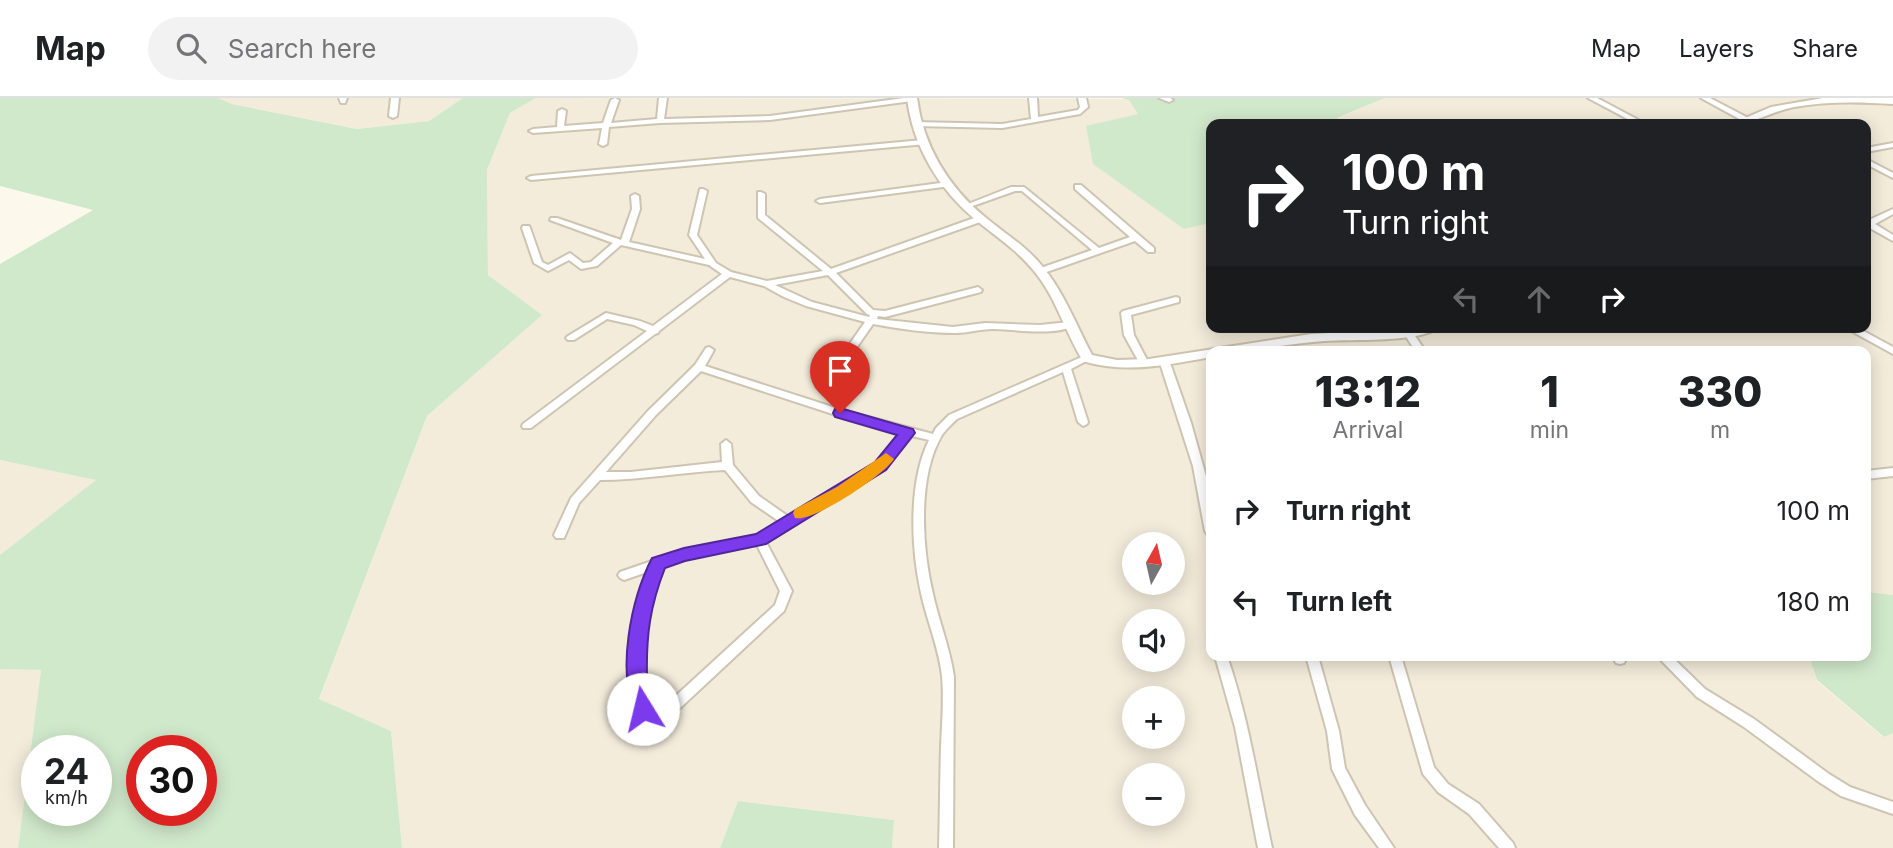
<!DOCTYPE html>
<meta charset="utf-8">
<style>
body{margin:0;font-family:Inter,sans-serif;background:#f2f2f2;color:#202124;height:100vh;display:flex;flex-direction:column;font-size:26px;white-space:nowrap}
*{box-sizing:border-box;margin:0}
p{font-size:23px;color:#757577}
.icon{flex:none;width:38px;height:38px;fill:none;stroke:currentColor;stroke-width:2;stroke-linecap:round;stroke-linejoin:round}
.map{position:relative;flex:1;overflow:hidden}
.details{position:absolute;left:1206px;top:248px;width:665px;height:315px;display:flex;flex-direction:column;background:#fff;border-radius:14px;box-shadow:0 4px 18px #0003}
.details>*{flex:none}
.guide{position:absolute;left:1206px;top:21px;width:665px;height:214px;border-radius:14px;box-shadow:0 4px 18px #0003;background:#202124;color:#fff;overflow:hidden}
.needle{width:46px;rotate:8deg}
.tools{position:absolute;left:1122px;top:434px;display:grid;gap:14px}
.tools a{display:grid;place-items:center;width:63px;height:63px;border-radius:50%;background:#fff;box-shadow:0 4px 18px #0003;font-size:35px}
.speed{position:absolute;left:21px;top:637px;display:flex;gap:14px;font-size:35px;font-weight:700;text-align:center}
.speed>*{display:grid;place-content:center;width:91px;height:91px;border-radius:50%;background:#fff;box-shadow:0 4px 18px #0003;line-height:1}
.speed small{font-size:18px;font-weight:400}
.speed .limit{border:10px solid #d22;background:#fff;color:#111}
.pin{position:absolute;display:grid;place-items:center;width:60px;height:60px;color:#fff;margin:-72px -30px;border-radius:50% 50% 50% 0;rotate:-45deg;box-shadow:0 0 7px #0007}
.pin .icon{rotate:45deg}
.me{position:absolute;width:77px;margin:-38px;rotate:351deg;stroke-linejoin:round;filter:drop-shadow(0 0 5px #0008)}
.turn{display:flex;align-items:center;gap:24px;height:147px;padding:0 21px;font-size:32px}
.turn .icon{width:91px;height:91px;stroke-width:2.5}
.turn b{display:block;font-size:49px;line-height:60px}
.lanes{display:flex;align-items:center;height:66px;padding:0 21px;background:#0003;justify-content:center;gap:35px;direction:ltr}
.lanes .off{opacity:.35}
.eta{display:flex;justify-content:space-evenly;align-items:center;height:119px;text-align:center}
.eta b{font-size:42px;font-weight:800;line-height:49px}
ul{padding:0;list-style:none}
li{display:flex;align-items:center;gap:21px;height:91px;padding:0 21px}
li div{flex:1}
li b{display:block;font-size:26px}
li em{font-style:normal}
header{display:flex;align-items:center;gap:42px;box-sizing:border-box;height:98px;padding:0 35px;background:#fff;border-bottom:2px solid #e0e0e0}
header strong{font-size:33px}
nav{display:flex;gap:38px;margin-inline-start:auto;font-size:24px}
.search{width:490px;height:63px;background:#f2f2f2;display:flex;align-items:center;gap:18px;box-sizing:border-box;padding:0 24px;border-radius:38px;color:#757577;font-size:26px}
.map>svg:first-child{display:block}
.residential{fill:#f3ecdb;fill-rule:evenodd}
.green{fill:#d1e9cb;fill-rule:evenodd}
.lines{fill:none;stroke-linecap:round;stroke-linejoin:round}
.street-casing{stroke:#cec4b2;stroke-width:4}
.secondary-casing{stroke:#cec3ae;stroke-width:4}
.street{fill:#fff;fill-rule:evenodd}
.secondary{fill:#fff;fill-rule:evenodd}
.route{fill:#7c3aed;stroke:#51269a;stroke-width:2}
.slow{fill:#f59e0b}
</style>
<header>
<strong>Map</strong>
<div class="search"><svg class="icon" aria-label="search" viewBox="0 0 24 24"><circle cx="10" cy="10" r="6"/><path d="M15 15l6 6"/></svg>Search here</div>
<nav><a>Map</a><a>Layers</a><a>Share</a></nav>
</header>
<div class="map">
<svg width="1893" height="750" viewBox="0 0 1893 750">
<rect width="100%" height="100%" fill="#fcf9ec"/>
<g class="residential">
<path d="M218 0H463L429 23 357 31 232 6Z"/>
<path d="M536 0 1129 1 1139 16 1184 131 1211 125V229H1866V26H1348L1336 21 1385 0H1893V497L1866 494V254H1211V558H1809L1817 583 1883 639 1893 635V750H892L894 722 738 703 720 750H402L391 633 319 602 427 318 541 217 488 177 487 72 510 15ZM1134 446H1172V485H1134ZM1134 523H1172V562H1134ZM1134 600H1172V639H1134ZM1134 677H1172V716H1134Z"/>
<path d="M0 362 97 382 0 457Z"/>
<path d="M0 571 41 572 18 750H0Z"/>
</g>
<g class="green">
<path d="M0 0H218L232 6 357 31 429 23 463 0H536L510 15 487 72 488 177 542 217 427 318 319 601 391 633 402 750H18L41 572 0 571V457L96 382 0 362V166L93 112 0 88ZM37 653H96V712H37ZM142 653H201V712H142Z"/>
<path d="M1122 0H1385L1337 20 1348 26H1211V125L1184 131 1093 66 1086 28 1138 16 1129 2Z"/>
<path d="M1866 494 1893 497V635L1884 639 1817 582 1809 558H1866Z"/>
<path d="M738 703 894 722 892 750H720Z"/>
</g>
<g class="lines">
<defs>
<g id="street">
<path d="M339 0H347L345 5H341Z"/>
<path d="M391 0H399L397 18 393 20 389 18Z"/>
<path d="M615 0 619 2 611 25 657 21 659 0H667L664 21 770 18 904 0 916 1 912 3 770 22 660 25 609 29 607 46 603 48 599 46 602 30 533 35 529 33 533 31 557 29 558 13 562 11 566 13 564 28 603 25 611 2Z"/>
<path d="M1029 0H1037L1038 19 1078 12 1080 9 1078 0H1086L1088 9 1080 16 1002 30 916 28 912 26 916 24 1002 26 1031 21Z"/>
<path d="M1159 0H1170L1173 2 1169 4Z"/>
<path d="M1588 0H1597L1646 26H1637Z"/>
<path d="M1701 0H1710L1750 21 1743 23Z"/>
<path d="M923 42H926V46L531 82 527 80 531 78Z"/>
<path d="M1893 45V49L1866 54V50Z"/>
<path d="M1866 61 1893 75V80L1866 66Z"/>
<path d="M948 84 952 86 951 88 820 105 816 103 820 101Z"/>
<path d="M1075 87H1081L1154 150V154H1148L1135 143 1041 176 1037 173 1038 171 1092 152 1022 93H1015L967 110 963 108 1011 89H1024L1099 150 1130 139 1075 91Z"/>
<path d="M700 91H703L707 93 697 137 716 165 731 174 767 183 823 173 758 120V94H761L765 96V117L831 171 977 119H983V123L836 175 873 212 885 213 978 189 982 192 981 194 885 219 878 218 877 221 953 229 985 225 1040 227 1069 224 1074 227C1056 239 1014 231 993 231 980 231 968 235 955 235 928 235 900 231 873 226L857 249 854 250 849 247 865 224 806 208 784 199 764 188 730 179 659 233 658 235 655 236 531 330H523L522 328 523 326 647 233 634 227 607 221 574 242H568L566 240 568 238 606 215 640 223 653 228 722 176 709 167 621 147 597 168 581 171 569 162 548 173 534 165 522 130 523 128H529L530 130 542 164 548 167 570 155 583 165 591 164 613 145 550 122 551 120H557L621 142 632 111 631 98 635 96 639 98 640 111 629 144 705 161 689 137ZM828 177 867 216 870 217 869 219 812 204 775 187Z"/>
<path d="M1893 111V116L1875 126 1893 137V143L1868 129H1866V122H1869Z"/>
<path d="M1176 199 1179 200V204L1131 217 1134 237 1148 264 1146 266H1140L1124 237 1121 215 1123 213Z"/>
<path d="M1333 229H1342L1349 237 1347 239H1341Z"/>
<path d="M1844 229H1856L1893 249V256Z"/>
<path d="M1410 234 1413 235 1426 254H1416L1405 237Z"/>
<path d="M709 249 714 252 705 268 842 312 933 336 936 330 949 317 1084 258H1090L1092 260 1071 271 1088 324 1087 326 1083 328 1078 324 1063 274 957 321C952 326 946 331 942 337 917 379 922 450 933 496 939 524 950 550 954 579L953 750H939C940 716 940 682 941 648 942 625 944 601 942 578 939 550 927 523 921 495 911 450 908 385 929 342L912 338 885 371 766 444 792 493 784 513 663 626 658 628 644 625C620 573 630 525 650 473L624 482 620 480 618 477 620 474 684 452 757 438 780 424 751 404 725 372C683 374 642 382 600 382L579 405 564 440H556L554 437 571 400 648 313 695 267 706 250ZM701 273 836 317 902 335 877 365 789 419 759 398 733 367 731 346 726 342 721 346 722 364 631 374H606L656 317ZM757 447 780 493 775 507 656 616H653C632 568 646 515 663 468L685 460Z"/>
<path d="M1164 259 1169 262 1191 325 1209 389 1211 400V437L1207 436 1205 433 1193 368 1159 262Z"/>
<path d="M1893 370V378L1866 381V373Z"/>
<path d="M1215 558H1227C1249 621 1258 686 1272 750H1258L1235 629Z"/>
<path d="M1306 558H1318L1339 633 1345 670 1365 707 1394 750H1379L1355 717 1332 671 1327 633Z"/>
<path d="M1389 558H1401L1434 669 1448 686 1479 706 1513 745 1515 750H1499L1469 716 1438 694 1423 676Z"/>
<path d="M1612 558H1625L1626 561 1624 565 1620 566 1616 565Z"/>
<path d="M1657 558H1671L1705 591 1754 621 1829 676 1850 689 1893 704V716L1841 698 1819 684 1744 629 1697 599Z"/>
</g>
<g id="secondary">
<path d="M907 0H917C923 47 948 89 985 119 1004 135 1026 148 1042 168 1064 194 1076 227 1092 257L1117 262 1149 261 1311 236 1440 229C1420 245 1351 241 1324 243 1286 246 1249 254 1211 254V259C1167 267 1126 276 1083 263 1065 234 1056 199 1034 173 1018 153 997 139 977 123 939 92 913 49 907 0Z"/>
<path d="M1823 0H1893V6C1860 4 1827 3 1794 9 1773 13 1752 27 1731 26L1771 9Z"/>
</g>
</defs>
<use href="#street" class="street-casing"/>
<use href="#secondary" class="secondary-casing"/>
<use href="#street" class="street"/>
<use href="#secondary" class="secondary"/>
</g>
<path class="route" d="M840 310 913 331 915 335 886 372 766 446 685 463 665 470C650 508 646 538 647 579 647 592 655 605 650 617L643 620 636 617C616 574 631 501 652 460L684 450 756 436 875 364 897 337 835 319 833 315 835 311Z"/>
<path class="slow" d="M886 355 894 361C884 377 813 425 795 420L793 415 795 411 837 389Z"/>
</svg>
<div class="tools">
<a><svg class="needle" viewBox="-14 -14 28 28"><path d="M0-13l5 13h-10z" fill="#e53935"/><path d="M0 13l5-13h-10z" fill="#757577"/></svg></a>
<a><svg class="icon" aria-label="sound" viewBox="0 0 24 24"><path d="M4 9h4l5-4v14l-5-4H4zM17 9q2 3 0 6"/></svg></a>
<a>+</a>
<a>−</a>
</div>
<div class="speed"><div>24<small>km/h</small></div><div class="limit">30</div></div>
<div class="pin" style="left:840px;top:315px;background:#d93025"><svg class="icon" aria-label="arrive" viewBox="0 0 24 24"><path d="M6 21V4h12l-3 4 3 4H6"/></svg></div>
<svg class="me" style="left:643px;top:611px" viewBox="-20 -20 40 40"><circle r="19" fill="#fff"/><path d="M0-13L10 11 0 6-10 11z" fill="#7c3aed"/></svg>
<div class="guide">
<div class="turn"><svg class="icon" aria-label="right" viewBox="0 0 24 24"><path d="M7 20v-9h11M14 6l5 5-5 5"/></svg><div><b>100 m</b>Turn right</div></div>
<div class="lanes"><svg class="icon off" aria-label="left" viewBox="0 0 24 24"><path d="M17 20v-9H6M10 6l-5 5 5 5"/></svg><svg class="icon off" aria-label="ahead" viewBox="0 0 24 24"><path d="M12 20V5M6 11l6-6 6 6"/></svg><svg class="icon" aria-label="right" viewBox="0 0 24 24"><path d="M7 20v-9h11M14 6l5 5-5 5"/></svg></div>
</div>
<section class="details">
<div class="eta">
<div><b>13:12</b><p>Arrival</p></div>
<div><b>1</b><p>min</p></div>
<div><b>330</b><p>m</p></div>
</div>
<ul>
<li><svg class="icon" aria-label="right" viewBox="0 0 24 24"><path d="M7 20v-9h11M14 6l5 5-5 5"/></svg><div><b>Turn right</b></div><em>100 m</em></li>
<li><svg class="icon" aria-label="left" viewBox="0 0 24 24"><path d="M17 20v-9H6M10 6l-5 5 5 5"/></svg><div><b>Turn left</b></div><em>180 m</em></li>
</ul>
</section>
</div>
